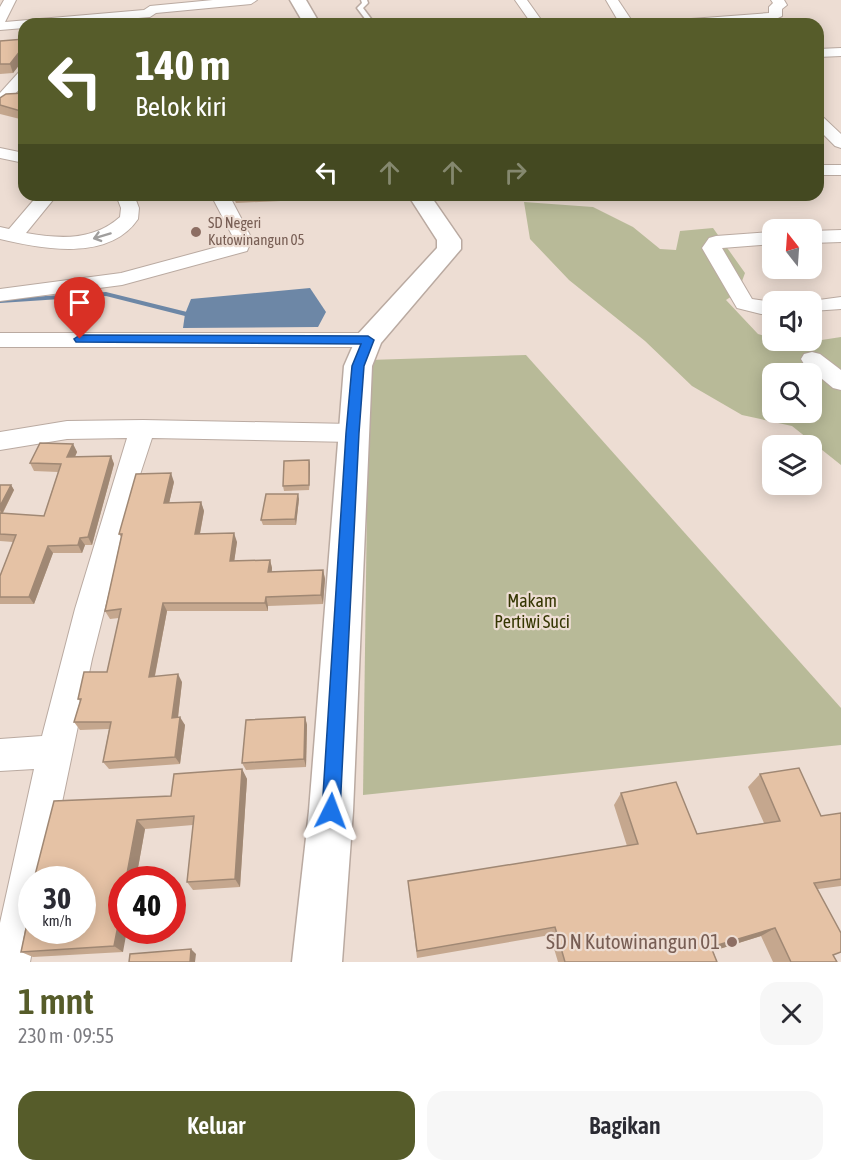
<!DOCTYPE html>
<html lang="id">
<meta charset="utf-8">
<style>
body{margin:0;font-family:"Asap Condensed",sans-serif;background:#f7f7f7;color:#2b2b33;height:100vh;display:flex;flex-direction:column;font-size:22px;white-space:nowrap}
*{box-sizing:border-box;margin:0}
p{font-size:20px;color:#7c7c81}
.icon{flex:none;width:33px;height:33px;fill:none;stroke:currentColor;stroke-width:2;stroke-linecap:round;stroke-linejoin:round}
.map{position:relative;height:962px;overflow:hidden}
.panel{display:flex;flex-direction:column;background:#fff;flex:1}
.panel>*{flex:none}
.guide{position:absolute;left:18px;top:18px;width:806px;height:183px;border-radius:18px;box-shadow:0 3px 15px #0003;background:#565c2a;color:#fff;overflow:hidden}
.needle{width:39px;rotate:343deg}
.tools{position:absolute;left:762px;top:219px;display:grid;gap:12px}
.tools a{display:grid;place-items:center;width:60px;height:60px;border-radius:12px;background:#fff;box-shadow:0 3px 15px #0003;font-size:30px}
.speed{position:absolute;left:18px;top:866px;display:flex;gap:12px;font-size:30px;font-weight:700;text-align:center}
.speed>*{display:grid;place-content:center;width:78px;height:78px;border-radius:50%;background:#fff;box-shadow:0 3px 15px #0003;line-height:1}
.speed small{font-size:15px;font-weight:400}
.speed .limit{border:9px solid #d22;background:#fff;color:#111}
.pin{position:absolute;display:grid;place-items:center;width:51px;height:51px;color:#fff;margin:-62px -26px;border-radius:50% 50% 50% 0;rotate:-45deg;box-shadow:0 0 6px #0007}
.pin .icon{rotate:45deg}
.me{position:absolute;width:66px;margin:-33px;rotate:3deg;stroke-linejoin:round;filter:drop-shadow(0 0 4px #0008)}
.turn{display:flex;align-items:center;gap:21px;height:126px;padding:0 18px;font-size:27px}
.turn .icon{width:78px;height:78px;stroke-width:2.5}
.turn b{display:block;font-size:42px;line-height:51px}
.lanes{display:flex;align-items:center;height:57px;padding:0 18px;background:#0003;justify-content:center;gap:30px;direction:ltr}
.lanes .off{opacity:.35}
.round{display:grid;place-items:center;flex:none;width:63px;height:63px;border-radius:18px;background:#f7f7f7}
.headline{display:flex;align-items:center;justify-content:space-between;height:102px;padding:0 18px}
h1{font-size:36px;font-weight:600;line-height:45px;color:#565c2a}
.primary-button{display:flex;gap:12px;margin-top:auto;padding:12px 18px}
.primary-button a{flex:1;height:69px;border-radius:18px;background:#565c2a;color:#fff;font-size:24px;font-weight:600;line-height:69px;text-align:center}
.primary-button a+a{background:#f7f7f7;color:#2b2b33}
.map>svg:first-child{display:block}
.green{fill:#b8ba98;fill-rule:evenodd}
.water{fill:#6d87a6}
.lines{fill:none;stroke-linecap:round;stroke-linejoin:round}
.stream{fill:#6d87a6;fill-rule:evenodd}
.lane-casing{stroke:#baaaa1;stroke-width:3}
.street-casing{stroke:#baaaa1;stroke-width:2}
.secondary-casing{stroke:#baaaa1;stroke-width:3}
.lane{fill:#fff;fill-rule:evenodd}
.street{fill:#fff;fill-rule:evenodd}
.secondary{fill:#fff;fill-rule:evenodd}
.wall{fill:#c5a78e}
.shaded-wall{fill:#a08874}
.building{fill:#e5c2a5;stroke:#a08874;stroke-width:1.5}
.oneway{stroke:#a09e9d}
.route{fill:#1a73e8;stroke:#114b97;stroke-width:1.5}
.education-dot{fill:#8d6e63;stroke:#edddd3;stroke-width:2}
.labels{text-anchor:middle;stroke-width:4.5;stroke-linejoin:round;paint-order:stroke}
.far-education-label{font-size:15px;fill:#785e54;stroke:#edddd3;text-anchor:start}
.park-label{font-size:18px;fill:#353602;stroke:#edddd3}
.near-education-label{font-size:21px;fill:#785e54;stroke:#edddd3;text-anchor:end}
</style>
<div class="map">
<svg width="841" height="962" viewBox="0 0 841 962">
<rect width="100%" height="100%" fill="#edddd3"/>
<g class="green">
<path d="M524 202 593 207 633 227 660 249 676 250 680 231 713 228 745 273 738 292 726 300 758 334 772 338V340L796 344 841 337V465L792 426 742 415 692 386 645 341 569 280 530 239ZM772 374H812V412H772Z"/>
<path d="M526 355 841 708V745L363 795 369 360Z"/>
</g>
<path class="water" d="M310 288 326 312 318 327 183 328 185 314 191 299Z"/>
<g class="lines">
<path class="stream" d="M106 292 187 312 188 314 185 316 106 296 0 303V299Z"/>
<defs>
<path id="lane" d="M361 0H367L368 3 363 8 375 24H369L357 8 362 3Z"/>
<g id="street">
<path d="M4 0H16L5 22 144 10 150 6 213 0H257L251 4 156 13 150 17 68 24H24V28L0 30V7Z"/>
<path d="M515 0H527L542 21 541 24H524L529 20Z"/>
<path d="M606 0H618L634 24H620Z"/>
<path d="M771 0H784L787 5 782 9V16L772 21 671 24 678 20 769 13V7L773 3Z"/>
<path d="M841 48V56L818 57V49Z"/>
<path d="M24 71V84L5 105 0 107V93L19 72Z"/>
<path d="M818 116 824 118 841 134V148L835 146 818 129Z"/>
<path d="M0 148 24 153V163L0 158Z"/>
<rect x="818" y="165" width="23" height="10"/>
<path d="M38 195H57L26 233C60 239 93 241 120 217L121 208 116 195H134L139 208 138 219C109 262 42 249 0 239V227L9 229Z"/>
<path d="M211 195H229L252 239 247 251 122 285 0 301V289L121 273 232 243 234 239Z"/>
<path d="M841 230V242L812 243V231Z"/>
<path d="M772 232V244L722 248 752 299 772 302V314H761L737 308 702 248 709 238 716 236Z"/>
<path d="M841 297V309L812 311V302H804Z"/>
<path d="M0 333H368L376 335 379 340 376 345 368 347H0Z"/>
<path d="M812 352 820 354 841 370V390L833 388 804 364 801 359 804 354Z"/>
<path d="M143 420 352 424 361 427 364 433 361 439 352 442 152 438 134 493 92 659 46 879H32V930H36L30 962H0V923L34 769 0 771V739L42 736 75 609 127 438 67 439 0 450V432L67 421Z"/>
</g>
<g id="secondary">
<path d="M290 0H306L320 24H304Z"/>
<path d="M408 195H430L461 240V249L381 343 372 366 353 811 342 962H292L309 811 344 366 358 334 437 248V240Z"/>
</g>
</defs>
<use href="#lane" class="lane-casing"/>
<use href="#street" class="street-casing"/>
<use href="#secondary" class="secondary-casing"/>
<use href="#lane" class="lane"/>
<use href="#street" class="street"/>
<use href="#secondary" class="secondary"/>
</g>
<g class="wall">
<path d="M24 39V59L13 73 0 74V41Z"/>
<path d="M24 93V120L0 114V98Z"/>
<path d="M232 195H302V200L236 203Z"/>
<path d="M73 444 77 452 75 457 111 456 114 464 92 545H85L82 553H53L34 604H0V576L13 542 0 541V485H11L14 490 3 513 44 516 58 472 34 471 30 463Z"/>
<path d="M309 460 310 465 309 490 284 491 283 486Z"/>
<path d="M174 482 169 503 201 502 204 511 200 534 237 542 234 561 270 560 272 568V572L323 570 325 579 323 604 268 606V611H167L155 676 182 682 178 718 185 725 180 764 109 769 103 762 109 729 80 730 74 722 80 701 78 699 107 672 119 618 110 619 105 611 121 537 119 534Z"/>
<path d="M299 499 296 525H263L261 520Z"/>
<path d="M305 717 307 725 306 767 246 770 242 763Z"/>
<path d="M242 769 247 779 240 887 193 890 187 882 193 825 145 829 136 879H122L123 952 33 957 21 952 34 879 171 796Z"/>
<path d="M760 774 821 816 841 813V886L818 889 834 956 837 962H773L761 936 713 951 717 962H558L550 935 417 958 408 881 627 846 614 805 621 793 697 834 764 823 748 787Z"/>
</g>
<g class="shaded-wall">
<path d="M24 46V59L13 73 10 64Z"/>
<path d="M73 444 77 452 71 465 67 457Z"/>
<path d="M111 456 114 464 92 545 88 537Z"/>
<path d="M309 460 310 465 309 490Z"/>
<path d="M171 473 174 482 167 512 164 503Z"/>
<path d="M11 485 14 490 2 514 0 510V506Z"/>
<path d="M298 494 299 499 296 525 295 519Z"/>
<path d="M201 502 204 511 198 543 195 534Z"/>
<path d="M234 533 237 542 233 570 230 561Z"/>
<path d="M80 538 85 545 82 553 78 545Z"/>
<path d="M48 546 53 553 34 604 29 597Z"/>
<path d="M270 560 272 568 271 580 268 572Z"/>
<path d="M323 570 325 579 323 604 321 595Z"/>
<path d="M266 597 268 606V611L265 603Z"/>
<path d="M163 603 167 611 153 685 149 677Z"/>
<path d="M178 674 182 682 177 725 172 718Z"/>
<path d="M180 717 185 725 180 764 175 757Z"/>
<path d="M305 717 307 725 306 767 304 759Z"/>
<path d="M242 769 247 779 240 887 235 879Z"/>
<path d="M137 820 145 829 136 879H126Z"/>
<path d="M122 905V930H127L123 952 114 946Z"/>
<path d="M775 928 761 936 700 955 711 947Z"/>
<path d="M191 949 196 954 195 962H190Z"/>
</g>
<g class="building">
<path d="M24 39V46L10 64H0V41Z"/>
<path d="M24 93V112L0 105V98L6 94Z"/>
<path d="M40 443 73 444 67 457 111 456 88 537 80 538 78 545 48 546 29 597H0V576L16 535 0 534V513L44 516 61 464 30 463Z"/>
<path d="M309 460V485L283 486 284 461Z"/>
<path d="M171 473 164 503 201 502 195 534 234 533 230 561 270 560 268 572 323 570 321 595 266 597 265 603H163L149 677 178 674 172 718 180 717 175 757 103 762 111 722H74L81 699H78L84 672H107L121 609 105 611 122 534H119L136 474Z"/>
<path d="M0 485H11L0 506Z"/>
<path d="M266 494H298L295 519 261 520Z"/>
<path d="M305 717 304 759 242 763 246 720Z"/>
<path d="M799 768 821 816 841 813V879L814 883 841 933V952L833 955 837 962H791L775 928 711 947 717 962H565L555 927 417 951 408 881 638 844 621 793 676 782 697 834 780 821 760 774Z"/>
<path d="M242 769 235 879 187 882 194 816 137 820 126 879H122V905L114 946 21 952 27 924 24 921 32 890V930H82V879H34L54 801 171 796 174 774Z"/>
<path d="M191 949 190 962H129L130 954Z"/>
</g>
<defs><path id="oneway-shaft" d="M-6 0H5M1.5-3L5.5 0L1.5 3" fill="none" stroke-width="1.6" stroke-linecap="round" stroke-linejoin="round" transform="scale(1.5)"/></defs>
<use class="oneway" href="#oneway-shaft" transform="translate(102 236) rotate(163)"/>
<path class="route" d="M80 335 368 336 374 340 364 366 359 433 340 811 337 817 331 820 324 817 322 811 346 433 352 366 361 344 76 342 74 339Z"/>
<g class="education-dot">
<circle cx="196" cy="232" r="6"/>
<circle cx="732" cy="942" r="6"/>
</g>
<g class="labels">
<g class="far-education-label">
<text x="208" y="228">SD Negeri<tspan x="208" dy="17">Kutowinangun 05</tspan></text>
</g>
<g class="park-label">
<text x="532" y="607">Makam<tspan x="532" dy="21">Pertiwi Suci</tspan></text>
</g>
<g class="near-education-label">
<text x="720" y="949">SD N Kutowinangun 01</text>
</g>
</g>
</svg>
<div class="tools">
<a><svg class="needle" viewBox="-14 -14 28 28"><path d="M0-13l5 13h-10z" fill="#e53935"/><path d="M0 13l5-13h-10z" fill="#7c7c81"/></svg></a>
<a><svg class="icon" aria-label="sound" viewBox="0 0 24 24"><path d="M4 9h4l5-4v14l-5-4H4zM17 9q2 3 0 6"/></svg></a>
<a><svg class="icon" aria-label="search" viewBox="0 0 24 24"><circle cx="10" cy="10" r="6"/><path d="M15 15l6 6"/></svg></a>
<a><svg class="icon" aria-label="layers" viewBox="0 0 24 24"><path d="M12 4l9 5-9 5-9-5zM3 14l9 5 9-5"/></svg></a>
</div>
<div class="speed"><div>30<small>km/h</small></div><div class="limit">40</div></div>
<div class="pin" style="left:80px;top:339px;background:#d93025"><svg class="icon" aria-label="arrive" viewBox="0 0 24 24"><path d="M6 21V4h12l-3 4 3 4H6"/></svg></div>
<svg class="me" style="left:331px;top:811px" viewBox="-20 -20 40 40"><path d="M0-17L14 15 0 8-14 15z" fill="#1a73e8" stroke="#fff" stroke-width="4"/></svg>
<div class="guide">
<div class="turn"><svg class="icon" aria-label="left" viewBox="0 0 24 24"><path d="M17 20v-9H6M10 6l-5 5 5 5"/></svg><div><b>140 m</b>Belok kiri</div></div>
<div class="lanes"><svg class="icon" aria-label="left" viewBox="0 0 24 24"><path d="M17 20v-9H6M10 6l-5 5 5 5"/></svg><svg class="icon off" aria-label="ahead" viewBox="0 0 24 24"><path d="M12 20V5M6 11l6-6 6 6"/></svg><svg class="icon off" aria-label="ahead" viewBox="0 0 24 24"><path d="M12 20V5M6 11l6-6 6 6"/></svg><svg class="icon off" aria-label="right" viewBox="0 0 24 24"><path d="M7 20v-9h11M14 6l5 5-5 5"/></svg></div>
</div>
</div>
<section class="panel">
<div class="headline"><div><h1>1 mnt</h1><p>230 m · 09:55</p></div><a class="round"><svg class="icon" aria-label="close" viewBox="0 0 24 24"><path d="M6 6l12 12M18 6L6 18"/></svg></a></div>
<div class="primary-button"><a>Keluar</a><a>Bagikan</a></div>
</section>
